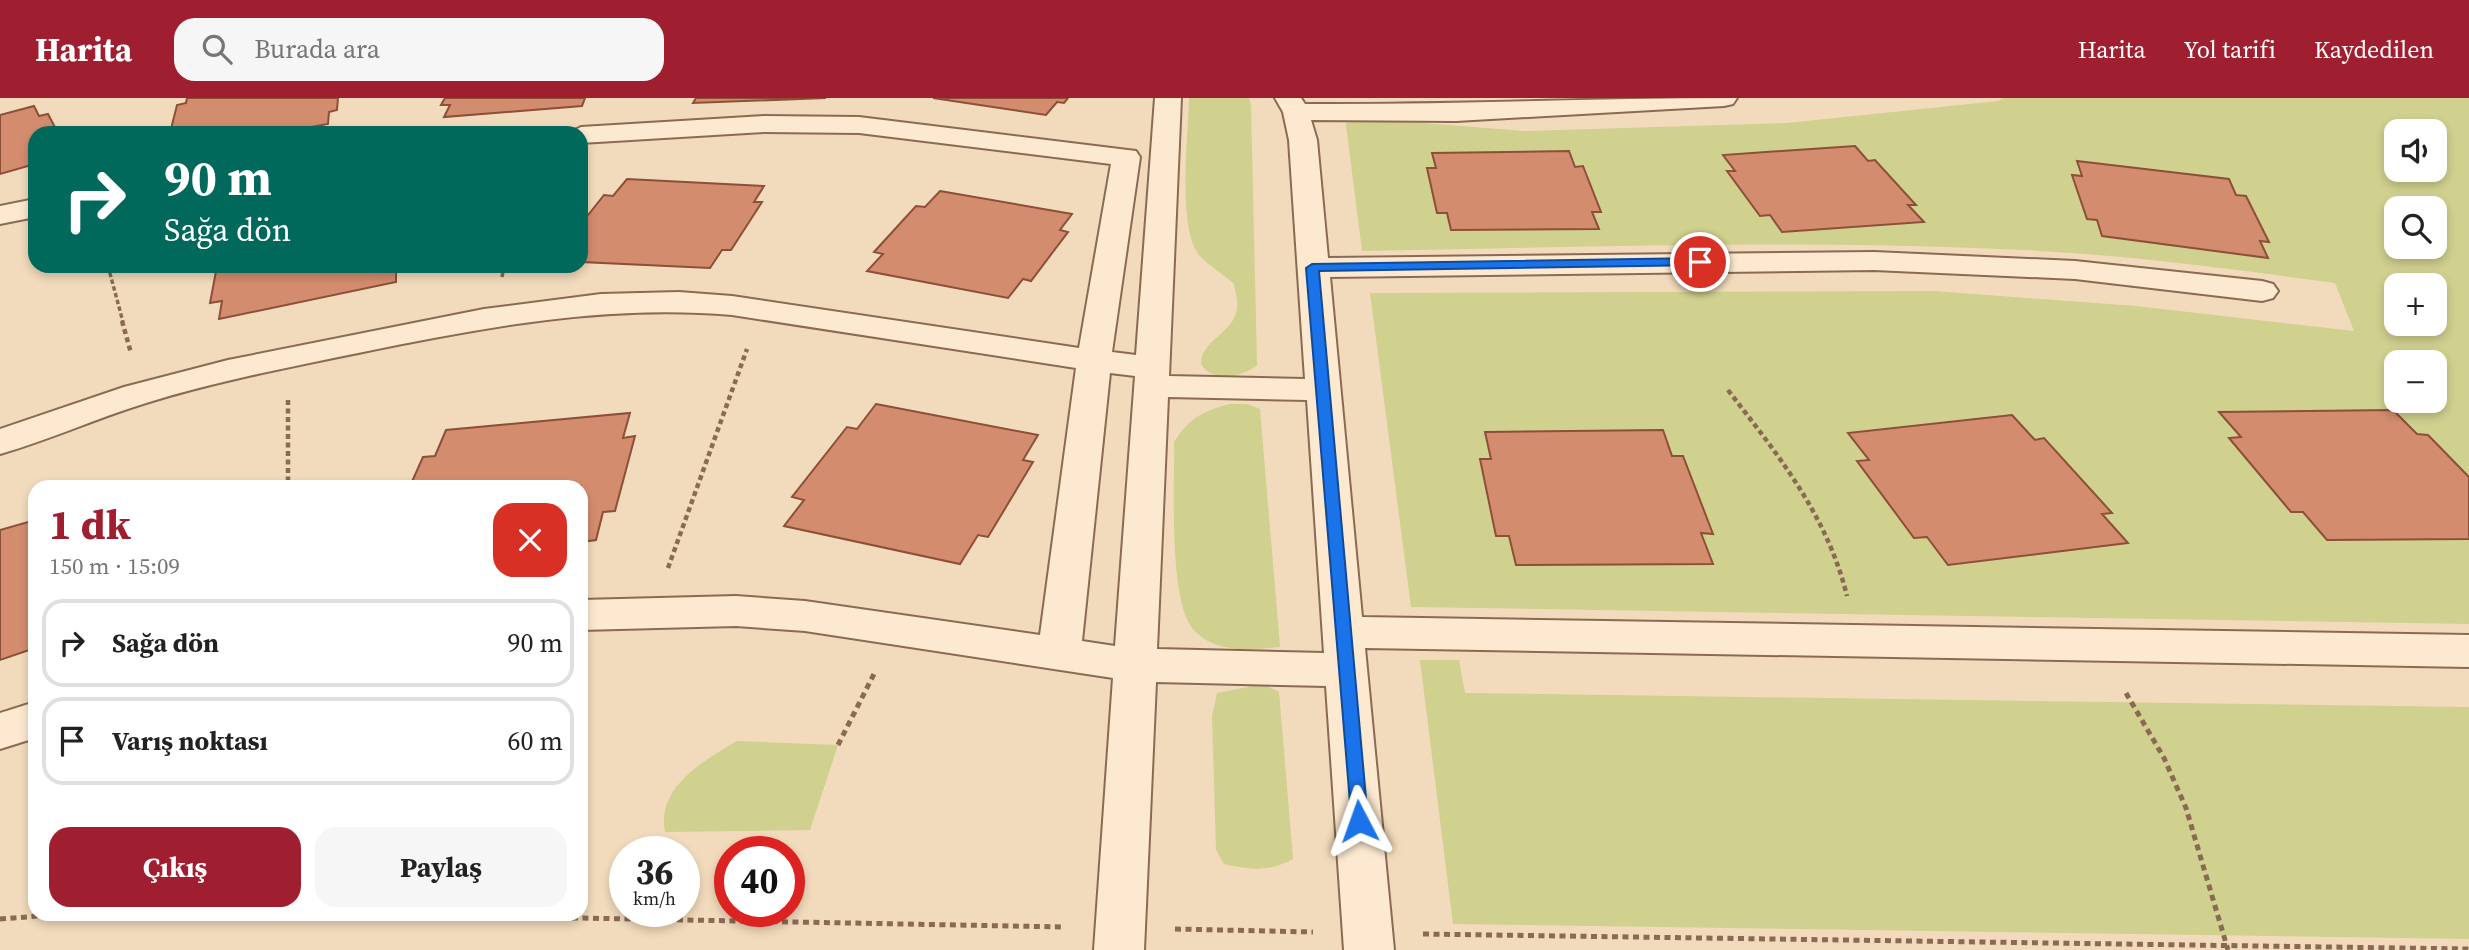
<!DOCTYPE html>
<html lang="tr">
<meta charset="utf-8">
<style>
body{margin:0;font-family:"Source Serif 4",serif;background:#f6f6f6;color:#222;height:100vh;display:flex;flex-direction:column;font-size:26px;white-space:nowrap}
*{box-sizing:border-box;margin:0}
p{font-size:23px;color:#767676}
.icon{flex:none;width:38px;height:38px;fill:none;stroke:currentColor;stroke-width:2;stroke-linecap:round;stroke-linejoin:round}
.map{position:relative;flex:1;overflow:hidden}
.side{position:absolute;left:28px;top:382px;width:560px;height:441px;display:flex;flex-direction:column;background:#fff;border-radius:21px;box-shadow:0 4px 10px #0003}
.side>*{flex:none}
.top-card{position:absolute;left:28px;top:28px;width:560px;height:147px;border-radius:21px;box-shadow:0 4px 10px #0003;background:#00695c;color:#fff;overflow:hidden}
.fabs{position:absolute;left:2384px;top:21px;display:grid;gap:14px}
.fabs a{display:grid;place-items:center;width:63px;height:63px;border-radius:14px;background:#fff;box-shadow:0 4px 10px #0003;font-size:35px}
.speed{position:absolute;left:609px;top:738px;display:flex;gap:14px;font-size:35px;font-weight:700;text-align:center}
.speed>*{display:grid;place-content:center;width:91px;height:91px;border-radius:50%;background:#fff;box-shadow:0 4px 10px #0003;line-height:1}
.speed small{font-size:18px;font-weight:400}
.speed .limit{border:10px solid #d22;background:#fff;color:#111}
.pin{position:absolute;display:grid;place-items:center;width:60px;height:60px;color:#fff;margin:-30px;border:4px solid #fff;border-radius:50%;box-shadow:0 2px 7px #0007}
.me{position:absolute;width:77px;margin:-38px;rotate:356deg;stroke-linejoin:round;filter:drop-shadow(0 0 5px #0008)}
.turn{display:flex;align-items:center;gap:24px;height:147px;padding:0 21px;font-size:32px}
.turn .icon{width:91px;height:91px;stroke-width:2.5}
.turn b{display:block;font-size:49px;line-height:60px}
.round{display:grid;place-items:center;flex:none;width:74px;height:74px;border-radius:21px;background:#f6f6f6}
.head{display:flex;align-items:center;justify-content:space-between;height:119px;padding:0 21px}
h1{font-size:42px;font-weight:700;line-height:52px;color:#9f1e2f}
.action{display:flex;gap:14px;margin-top:auto;padding:14px 21px}
.action a{flex:1;height:80px;border-radius:21px;background:#9f1e2f;color:#fff;font-size:28px;font-weight:700;line-height:80px;text-align:center}
.action a+a{background:#f6f6f6;color:#222}
ul{padding:0;list-style:none}
li{display:flex;align-items:center;gap:21px;height:88px;margin:0 14px 10px;padding:0 7px;border:4px solid #e0e0e0;border-radius:21px}
li div{flex:1}
li b{display:block;font-size:26px}
li em{font-style:normal}
header{display:flex;align-items:center;gap:42px;box-sizing:border-box;height:98px;padding:0 35px;background:#9f1e2f;color:#fff}
header strong{font-size:33px}
nav{display:flex;gap:38px;margin-inline-start:auto;font-size:24px}
.search{width:490px;height:63px;background:#f6f6f6;display:flex;align-items:center;gap:18px;box-sizing:border-box;padding:0 24px;border-radius:21px;color:#767676;font-size:26px}
.map>svg:first-child{display:block}
.green{fill:#d0d08f;fill-rule:evenodd}
.building{fill:#d48c6e;stroke:#8c4f38;stroke-width:2}
.lines{fill:none;stroke-linecap:round;stroke-linejoin:round}
.minor-casing{stroke:#8b6a54;stroke-width:4}
.path-far2{stroke:#8b6a54;stroke-width:3.5;stroke-dasharray:4.5 2.5;stroke-linecap:butt}
.path-far1{stroke:#8b6a54;stroke-width:4.5;stroke-dasharray:5 3.5;stroke-linecap:butt}
.path{stroke:#8b6a54;stroke-width:5;stroke-dasharray:6 4.5;stroke-linecap:butt}
.minor{fill:#fce9d0;fill-rule:evenodd}
.route{fill:#1a73e8;stroke:#114b97;stroke-width:2}
</style>
<header>
<strong>Harita</strong>
<div class="search"><svg class="icon" aria-label="search" viewBox="0 0 24 24"><circle cx="10" cy="10" r="6"/><path d="M15 15l6 6"/></svg>Burada ara</div>
<nav><a>Harita</a><a>Yol tarifi</a><a>Kaydedilen</a></nav>
</header>
<div class="map">
<svg width="2469" height="852" viewBox="0 0 2469 852">
<rect width="100%" height="100%" fill="#f2dbbc"/>
<g class="green">
<path d="M1189 0H1249L1251 7 1257 267C1244 279 1209 285 1201 265 1202 241 1236 234 1237 209 1238 202 1235 193 1234 186 1223 176 1209 168 1200 158 1176 131 1189 36 1189 0Z"/>
<path d="M2003 0H2469V526L1411 509 1370 195 1934 193 2136 208 2354 233 2335 185C2232 171 2129 157 2024 152 1804 141 1583 149 1362 153L1345 19 1525 33 1787 25 1998 3ZM2396 33H2434V72H2396ZM2396 110H2434V149H2396ZM2396 187H2434V226H2396ZM2396 264H2434V303H2396Z"/>
<path d="M1230 306H1247L1260 311 1280 549C1251 552 1215 556 1193 531 1168 502 1175 385 1174 344 1189 320 1203 313 1230 306Z"/>
<path d="M1420 562H1459L1465 595 2469 609V841L1453 826Z"/>
<path d="M1263 586 1279 594 1293 761C1269 774 1250 772 1224 766L1216 752 1212 618 1217 595Z"/>
<path d="M737 643 838 647 810 732 665 734C656 689 705 662 737 643Z"/>
</g>
<g class="building">
<path d="M187 0H338L337 12 329 14 328 26 278 35H170L177 7 186 5Z"/>
<path d="M445 0H585L582 8 444 19 450 7H441Z"/>
<path d="M696 0H826L693 5Z"/>
<path d="M933 0H1068L1064 5 1057 4 1046 17Z"/>
<path d="M34 8 39 18 48 16 58 35H35V66L0 76V17Z"/>
<path d="M1855 48 1868 63 1875 62 1916 107H1908L1924 124 1782 134 1770 117 1760 118 1727 73H1735L1723 57Z"/>
<path d="M1569 53 1575 69 1583 68 1601 114H1592L1599 131 1451 132 1447 115H1437L1427 70H1436L1432 55Z"/>
<path d="M2077 63 2229 81 2236 97 2246 98 2269 144 2260 143 2268 160 2102 138 2097 122 2087 121 2072 77 2082 78Z"/>
<path d="M627 81 764 88 754 104H762L731 152H722L710 170 581 164V126L604 97 613 98Z"/>
<path d="M940 93 1072 116 1060 132 1068 134 1031 183 1023 181 1008 200 867 173 883 156 874 154 916 108 925 109Z"/>
<path d="M217 168H396V184L219 221 222 203 210 205Z"/>
<path d="M876 306 1038 337 1023 362 1033 364 988 439 978 437 960 466 784 428 804 402 792 399 847 329 857 331Z"/>
<path d="M2393 312 2417 336 2428 337 2469 379V441L2327 442 2303 414H2291L2229 340 2241 339 2219 314Z"/>
<path d="M630 315 623 340 635 338 615 413 603 414 596 442 581 444V388H410L423 359 435 358 446 332Z"/>
<path d="M2012 317 2035 342 2044 340 2112 415 2102 416 2128 445 1948 467 1927 439 1914 440 1857 363 1869 362 1848 335Z"/>
<path d="M1663 332 1672 358H1683L1713 436 1701 435 1713 466 1516 467 1509 438H1496L1480 361H1491L1485 334Z"/>
<path d="M35 422V550L0 562V432Z"/>
</g>
<g class="lines">
<defs>
<g id="minor">
<path d="M1155 0H1181L1169 278 1305 281 1289 42 1283 14 1275 0H1301L1305 6C1449 7 1593 0 1737 0L1733 6 1724 8 1456 23 1311 22 1317 42 1328 160 1874 154 2075 163 2262 183 2273 186 2278 193 2273 200 2262 203 2075 181 1874 172 1330 179 1362 519 2469 537V569L1365 550 1394 852H1344L1326 588 1156 584 1144 852H1094L1113 580 805 533 736 528 581 532V502L736 498 805 503 1040 537 1076 270 732 217C607 206 485 229 363 254 290 269 217 283 146 305 97 320 49 342 0 356V331L124 289 228 262 484 211 601 196 679 194 732 198 1079 250 1111 66 859 35 764 34 581 45V35H569L581 29 764 18 859 19 1136 53 1140 59 1112 254 1136 257ZM1110 275 1135 278 1115 548 1082 543ZM1168 299 1307 302 1324 555 1157 551Z"/>
<path d="M35 101V119L0 126V108Z"/>
<path d="M35 604V640L0 651V615Z"/>
</g>
</defs>
<use href="#minor" class="minor-casing"/>
<g class="path-far2">
<path d="M108 168 123 224"/>
<path d="M502 179 504 168"/>
</g>
<g class="path-far1">
<path d="M122 223 131 255"/>
<path d="M1728 292C1778 357 1827 417 1847 498"/>
<path d="M288 302V388"/>
<path d="M668 470 747 251"/>
</g>
<g class="path">
<path d="M2126 595 2164 660 2186 710 2228 852"/>
<path d="M838 647 874 576"/>
<path d="M362 816 1065 829"/>
<path d="M0 821 65 816"/>
<path d="M1175 831 1313 834"/>
<path d="M1423 836 2469 851"/>
</g>
<use href="#minor" class="minor"/>
</g>
<path class="route" d="M1700 160 1704 161V167L1319 173 1368 723 1365 729H1352L1306 170 1312 166Z"/>
</svg>
<div class="fabs">
<a><svg class="icon" aria-label="sound" viewBox="0 0 24 24"><path d="M4 9h4l5-4v14l-5-4H4zM17 9q2 3 0 6"/></svg></a>
<a><svg class="icon" aria-label="search" viewBox="0 0 24 24"><circle cx="10" cy="10" r="6"/><path d="M15 15l6 6"/></svg></a>
<a>+</a>
<a>−</a>
</div>
<div class="speed"><div>36<small>km/h</small></div><div class="limit">40</div></div>
<div class="pin" style="left:1700px;top:164px;background:#d93025"><svg class="icon" aria-label="arrive" viewBox="0 0 24 24"><path d="M6 21V4h12l-3 4 3 4H6"/></svg></div>
<svg class="me" style="left:1359px;top:723px" viewBox="-20 -20 40 40"><path d="M0-17L14 15 0 8-14 15z" fill="#1a73e8" stroke="#fff" stroke-width="4"/></svg>
<div class="top-card">
<div class="turn"><svg class="icon" aria-label="right" viewBox="0 0 24 24"><path d="M7 20v-9h11M14 6l5 5-5 5"/></svg><div><b>90 m</b>Sağa dön</div></div>
</div>
<section class="side">
<div class="head"><div><h1>1 dk</h1><p>150 m · 15:09</p></div><a class="round" style="background:#d93025;color:#fff"><svg class="icon" aria-label="close" viewBox="0 0 24 24"><path d="M6 6l12 12M18 6L6 18"/></svg></a></div>
<ul>
<li><svg class="icon" aria-label="right" viewBox="0 0 24 24"><path d="M7 20v-9h11M14 6l5 5-5 5"/></svg><div><b>Sağa dön</b></div><em>90 m</em></li>
<li><svg class="icon" aria-label="arrive" viewBox="0 0 24 24"><path d="M6 21V4h12l-3 4 3 4H6"/></svg><div><b>Varış noktası</b></div><em>60 m</em></li>
</ul>
<div class="action"><a>Çıkış</a><a>Paylaş</a></div>
</section>
</div>
